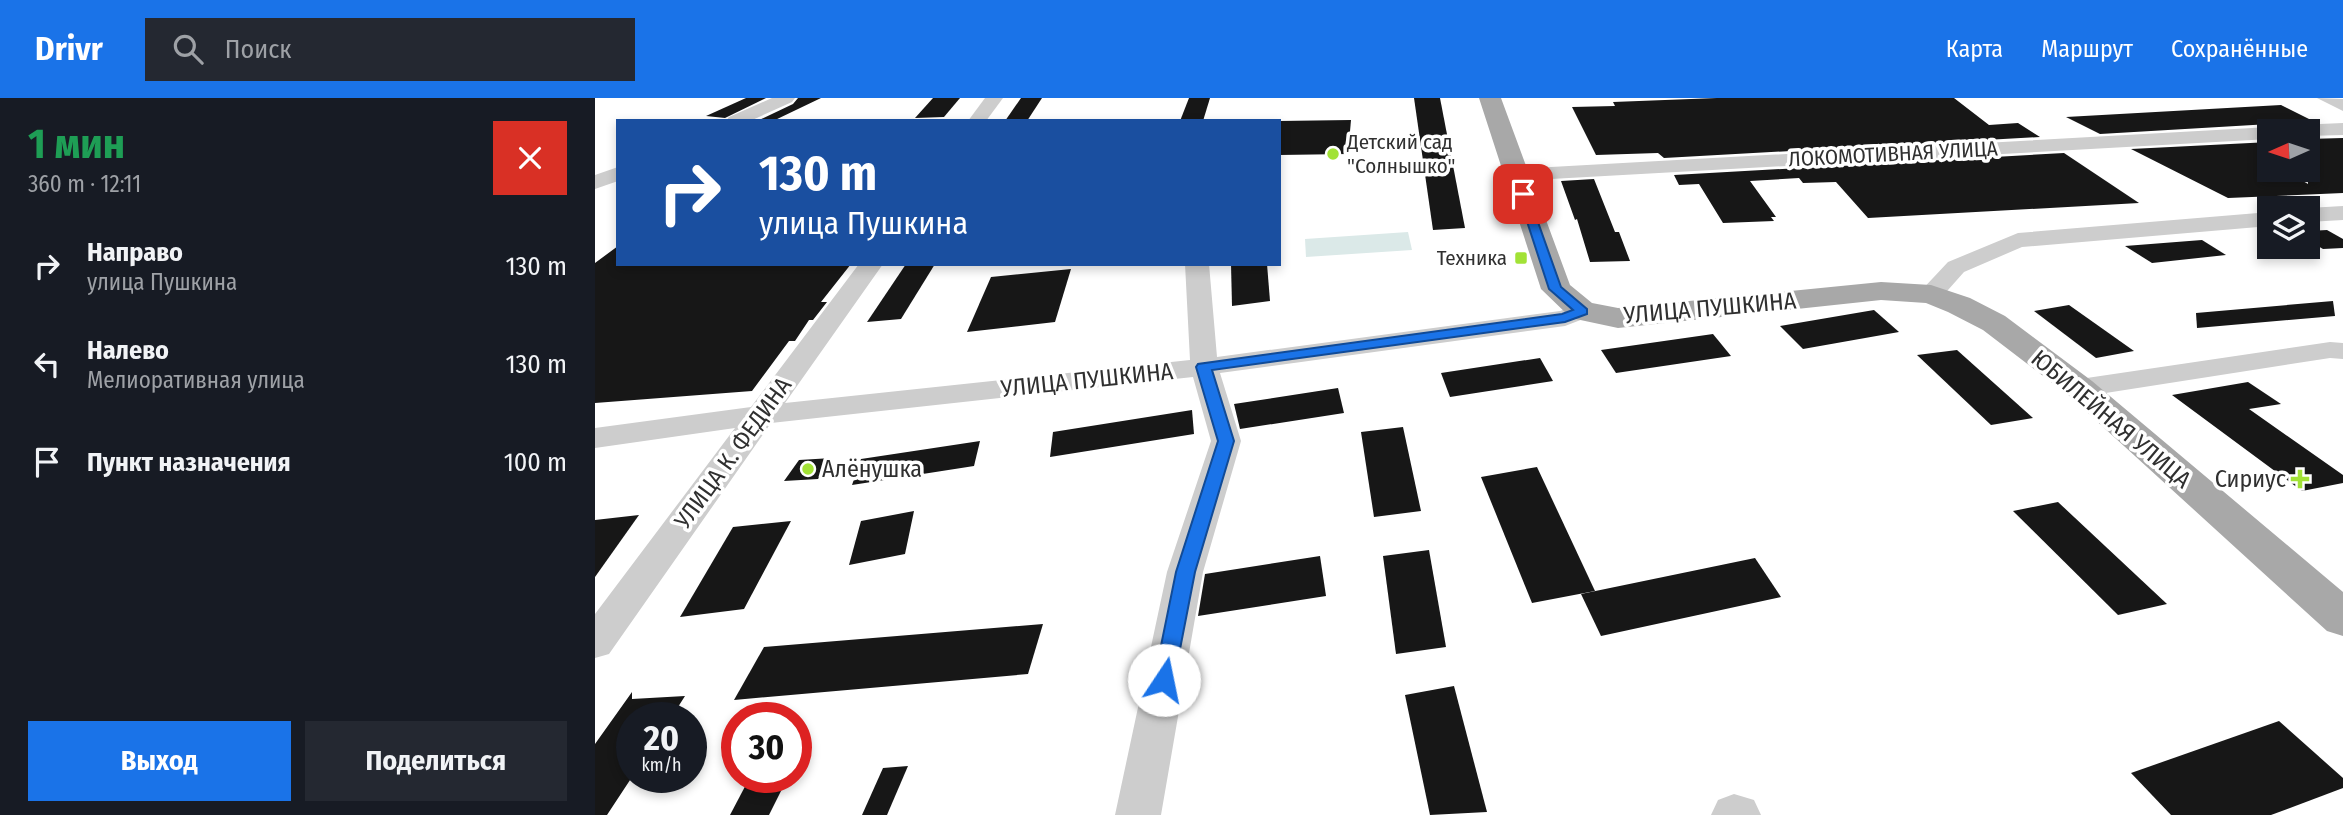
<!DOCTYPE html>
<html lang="ru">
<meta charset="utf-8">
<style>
body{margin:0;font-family:"Fira Sans Condensed",sans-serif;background:#242831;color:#f1f3f6;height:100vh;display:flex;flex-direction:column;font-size:26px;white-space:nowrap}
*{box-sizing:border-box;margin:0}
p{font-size:23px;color:#9ea1a6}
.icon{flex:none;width:38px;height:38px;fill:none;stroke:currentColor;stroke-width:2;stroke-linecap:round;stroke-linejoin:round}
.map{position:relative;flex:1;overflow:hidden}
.panel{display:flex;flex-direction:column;background:#171b24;width:595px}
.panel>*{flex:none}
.hud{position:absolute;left:21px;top:21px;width:665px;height:147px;border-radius:0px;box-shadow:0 4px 10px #0003;background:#1a4fa0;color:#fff;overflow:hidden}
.needle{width:46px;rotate:267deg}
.buttons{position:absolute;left:1662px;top:21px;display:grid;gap:14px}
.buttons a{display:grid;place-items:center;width:63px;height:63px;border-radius:0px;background:#171b24;box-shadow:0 4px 10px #0003;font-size:35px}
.speed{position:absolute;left:21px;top:604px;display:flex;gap:14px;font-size:35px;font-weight:700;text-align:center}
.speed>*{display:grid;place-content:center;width:91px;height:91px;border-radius:50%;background:#171b24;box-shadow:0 4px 10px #0003;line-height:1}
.speed small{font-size:18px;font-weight:400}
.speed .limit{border:10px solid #d22;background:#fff;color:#111}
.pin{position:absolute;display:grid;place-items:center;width:60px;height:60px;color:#fff;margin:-30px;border-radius:14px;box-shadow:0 4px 10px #0006}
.me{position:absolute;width:77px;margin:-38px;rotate:11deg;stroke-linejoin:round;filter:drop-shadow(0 0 5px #0008)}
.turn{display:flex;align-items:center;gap:24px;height:147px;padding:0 28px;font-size:32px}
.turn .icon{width:91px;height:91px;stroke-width:2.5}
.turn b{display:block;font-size:49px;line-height:60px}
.round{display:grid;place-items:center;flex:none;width:74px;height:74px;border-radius:0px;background:#242831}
.head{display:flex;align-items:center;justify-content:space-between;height:119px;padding:0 28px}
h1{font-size:42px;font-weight:700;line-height:52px;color:#1e9e55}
.action{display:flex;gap:14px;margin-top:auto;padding:14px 28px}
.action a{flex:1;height:80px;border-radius:0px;background:#1a73e8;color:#fff;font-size:28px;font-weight:700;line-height:80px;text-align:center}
.action a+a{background:#242831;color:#f1f3f6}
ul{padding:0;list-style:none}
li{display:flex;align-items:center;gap:21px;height:98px;padding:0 28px}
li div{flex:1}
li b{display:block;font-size:26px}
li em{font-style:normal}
header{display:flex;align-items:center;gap:42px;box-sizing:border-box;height:98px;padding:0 35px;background:#1a73e8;color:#fff}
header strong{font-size:33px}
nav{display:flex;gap:38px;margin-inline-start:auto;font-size:24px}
.search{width:490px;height:63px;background:#242831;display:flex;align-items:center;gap:18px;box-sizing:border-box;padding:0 24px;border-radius:0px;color:#9ea1a6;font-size:26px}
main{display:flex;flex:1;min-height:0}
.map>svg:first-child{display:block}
.green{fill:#dbe9e8}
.building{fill:#171717}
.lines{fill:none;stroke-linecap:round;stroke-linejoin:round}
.minor{fill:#cdcdcd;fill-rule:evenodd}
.major{fill:#a8a8a8;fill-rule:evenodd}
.route{fill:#1a73e8;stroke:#114b97;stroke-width:2}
.poi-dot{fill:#a2e236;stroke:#fff;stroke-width:2.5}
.labels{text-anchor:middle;stroke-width:7;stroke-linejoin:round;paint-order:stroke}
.far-poi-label{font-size:21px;fill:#303030;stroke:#fff;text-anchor:start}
.far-street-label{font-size:21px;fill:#303030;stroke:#fff}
.street-label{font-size:24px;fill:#303030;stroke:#fff}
.poi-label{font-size:24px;fill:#303030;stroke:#fff;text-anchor:start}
</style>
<header>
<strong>Drivr</strong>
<div class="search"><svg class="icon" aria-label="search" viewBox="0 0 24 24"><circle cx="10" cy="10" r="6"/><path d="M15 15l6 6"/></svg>Поиск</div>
<nav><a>Карта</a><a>Маршрут</a><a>Сохранённые</a></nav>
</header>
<main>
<section class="panel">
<div class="head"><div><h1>1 мин</h1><p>360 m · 12:11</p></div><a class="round" style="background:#d93025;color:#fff"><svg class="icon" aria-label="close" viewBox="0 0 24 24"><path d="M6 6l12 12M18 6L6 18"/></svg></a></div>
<ul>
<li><svg class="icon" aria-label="right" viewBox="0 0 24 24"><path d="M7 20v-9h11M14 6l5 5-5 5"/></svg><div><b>Направо</b><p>улица Пушкина</p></div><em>130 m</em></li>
<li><svg class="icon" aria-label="left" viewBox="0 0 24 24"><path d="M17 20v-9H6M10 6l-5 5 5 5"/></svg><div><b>Налево</b><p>Мелиоративная улица</p></div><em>130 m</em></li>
<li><svg class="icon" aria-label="arrive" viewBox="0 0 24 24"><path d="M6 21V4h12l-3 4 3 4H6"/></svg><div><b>Пункт назначения</b></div><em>100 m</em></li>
</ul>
<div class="action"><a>Выход</a><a>Поделиться</a></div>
</section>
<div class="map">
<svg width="1748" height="717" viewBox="0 0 1748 717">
<rect width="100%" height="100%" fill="#fff"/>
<path class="green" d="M813 134 817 152 711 159 710 141Z"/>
<g class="building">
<path d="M151 0H171L130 20 111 18Z"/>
<path d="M203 0H226L178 23H162L198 6Z"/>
<path d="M338 0H365L349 19 320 20Z"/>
<path d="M426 0H447L432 23H410Z"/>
<path d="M594 0H615L608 23H585Z"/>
<path d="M819 0H845L870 130 838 132Z"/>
<path d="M1122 0H1359L1394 27 1423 25 1445 39 1069 60 1063 55 1001 57 977 9 1020 8 1018 4Z"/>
<path d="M1686 7 1720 24H1702L1693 30 1675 21V26L1505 36 1471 19Z"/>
<path d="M756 22 753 56 684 57V23Z"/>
<path d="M1748 40V95L1633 100 1536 51 1675 44V72H1689L1713 86V41Z"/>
<path d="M1469 55 1544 105 1273 120 1241 84 1208 85 1204 80 1155 83 1181 119H1176L1179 123 1128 125 1104 86 1084 87 1079 77Z"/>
<path d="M999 81 1020 134H1024L1035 163 995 164 982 121 980 122 966 83Z"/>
<path d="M1732 132 1748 141V150L1728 151 1713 142V133Z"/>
<path d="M1607 142 1631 157 1557 165 1530 148Z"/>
<path d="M23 148V166H256L226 204H232L218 222H214L200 243H194L157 293 0 305V165Z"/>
<path d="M311 166H340L306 221 272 224Z"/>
<path d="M636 166H672L675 203 637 208Z"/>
<path d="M476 171 460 224 372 234 396 179Z"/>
<path d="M1738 203 1740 218 1602 230 1601 215Z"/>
<path d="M1474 207 1539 253 1501 260 1439 213Z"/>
<path d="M1279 212 1304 234 1208 251 1185 228Z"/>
<path d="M1118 236 1136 258 1021 275 1006 252Z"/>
<path d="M1362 252 1438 320 1396 327 1322 257Z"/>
<path d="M945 260 958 283 855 299 846 275Z"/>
<path d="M1653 284 1686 306 1654 311 1748 377V385L1707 393 1577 297Z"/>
<path d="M743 290 749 315 645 331 639 306Z"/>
<path d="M597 312 599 336 455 359 458 334Z"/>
<path d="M808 329 826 413 779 419 766 334Z"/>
<path d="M385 343 379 368 257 387 266 361Z"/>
<path d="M237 360 223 381 189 383 204 362Z"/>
<path d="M942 369 1000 493 937 505 886 379Z"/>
<path d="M1463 404 1572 506 1523 517 1418 413Z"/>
<path d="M319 413 310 456 254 467 266 423Z"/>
<path d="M44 417 0 479V422Z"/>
<path d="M196 423 149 511 85 519 138 429Z"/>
<path d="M834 452 851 549 801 556 788 458Z"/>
<path d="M725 458 731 498 603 518 610 476Z"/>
<path d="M1160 460 1186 499 1006 538 986 496Z"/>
<path d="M448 526 433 576 139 602 169 549Z"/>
<path d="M859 588 892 714 835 717 810 597Z"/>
<path d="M37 594V601L90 598 76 620H37V679L12 717H0V646Z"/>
<path d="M1684 623 1748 680V690L1676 717H1576L1536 675Z"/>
<path d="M313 668 292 717H267L288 670Z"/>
<path d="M155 679H193L174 717H135Z"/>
</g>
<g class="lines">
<g class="minor">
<path d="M177 0H200L197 4 155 23H131L134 19Z"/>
<path d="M390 0H408L391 23H373Z"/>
<path d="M1722 0 1748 1V13Z"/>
<path d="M1748 25V37L1713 38V33H1693L1702 27Z"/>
<path d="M1675 29 1683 33H1675V41L922 83 915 81 912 77 915 73 922 71Z"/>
<path d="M23 69V83L0 91V77Z"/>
<path d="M1748 108V122L1713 124V110Z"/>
<path d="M1675 114V128L1427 149 1369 174 1345 201 1336 204 1327 201 1323 196 1353 164 1423 135Z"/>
<path d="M264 166H288L190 305 595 262 590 166H614L622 259 965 213 987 205 996 208 1000 213 996 218 970 228 625 275 646 343 608 474 566 717H520L572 474 616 343 598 279 176 325 14 556 0 560V516L140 330 0 350V330L156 309Z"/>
<path d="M1735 244 1748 245V261L1735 260 1485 299 1475 296 1471 290 1475 284 1485 281Z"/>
<path d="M1139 696 1159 702 1166 717H1116L1123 702Z"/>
</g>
<path class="major" d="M884 0H906L975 187 997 205 1023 210 1286 184 1336 187 1375 200 1410 218 1497 283 1748 494V538L1732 533 1473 297 1388 232 1353 214 1331 205 1286 202 1023 230 976 220 946 191Z"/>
</g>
<path class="route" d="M928 93 933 96 966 189 992 211V216L970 224 617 272 639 343 600 474 579 582 576 588 569 590 562 588 559 582 581 474 623 343 601 269 603 266 967 216 978 212 954 191 923 96Z"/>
<g class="poi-dot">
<circle cx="738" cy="56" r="7"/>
<rect x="919" y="153" width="14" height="14" rx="3.5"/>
<circle cx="213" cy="371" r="7"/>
<path d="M1701.5 370.5h7v7h7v7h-7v7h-7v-7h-7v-7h7z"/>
</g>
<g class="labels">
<g class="far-poi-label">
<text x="752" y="51">Детский сад<tspan x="752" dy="24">"Солнышко"</tspan></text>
<text x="912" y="167" text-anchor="end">Техника</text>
</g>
<g class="far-street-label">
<text transform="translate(1298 56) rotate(-3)" y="7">ЛОКОМОТИВНАЯ УЛИЦА</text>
</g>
<g class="street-label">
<text transform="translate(1115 210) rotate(-5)" y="8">УЛИЦА ПУШКИНА</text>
<text transform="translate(492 282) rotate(-6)" y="8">УЛИЦА ПУШКИНА</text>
<text transform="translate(1516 321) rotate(40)" y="8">ЮБИЛЕЙНАЯ УЛИЦА</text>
<text transform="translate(138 355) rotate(-54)" y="8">УЛИЦА К. ФЕДИНА</text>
</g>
<g class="poi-label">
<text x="227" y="379">Алёнушка</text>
<text x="1691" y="389" text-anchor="end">Сириус</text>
</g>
</g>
</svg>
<div class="buttons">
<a><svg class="needle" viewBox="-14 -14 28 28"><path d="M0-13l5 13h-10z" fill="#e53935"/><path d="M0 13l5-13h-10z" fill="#9ea1a6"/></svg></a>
<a><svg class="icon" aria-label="layers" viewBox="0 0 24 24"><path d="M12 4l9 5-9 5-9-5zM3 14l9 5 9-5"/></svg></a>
</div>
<div class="speed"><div>20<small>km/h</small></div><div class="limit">30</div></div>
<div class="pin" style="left:928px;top:96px;background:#d93025"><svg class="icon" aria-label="arrive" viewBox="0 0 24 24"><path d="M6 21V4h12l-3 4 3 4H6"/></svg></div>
<svg class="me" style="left:569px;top:582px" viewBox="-20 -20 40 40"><circle r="19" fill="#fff"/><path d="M0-13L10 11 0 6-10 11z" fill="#1a73e8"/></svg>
<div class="hud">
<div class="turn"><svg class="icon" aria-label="right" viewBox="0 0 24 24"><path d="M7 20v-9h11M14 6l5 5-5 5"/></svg><div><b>130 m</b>улица Пушкина</div></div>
</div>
</div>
</main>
